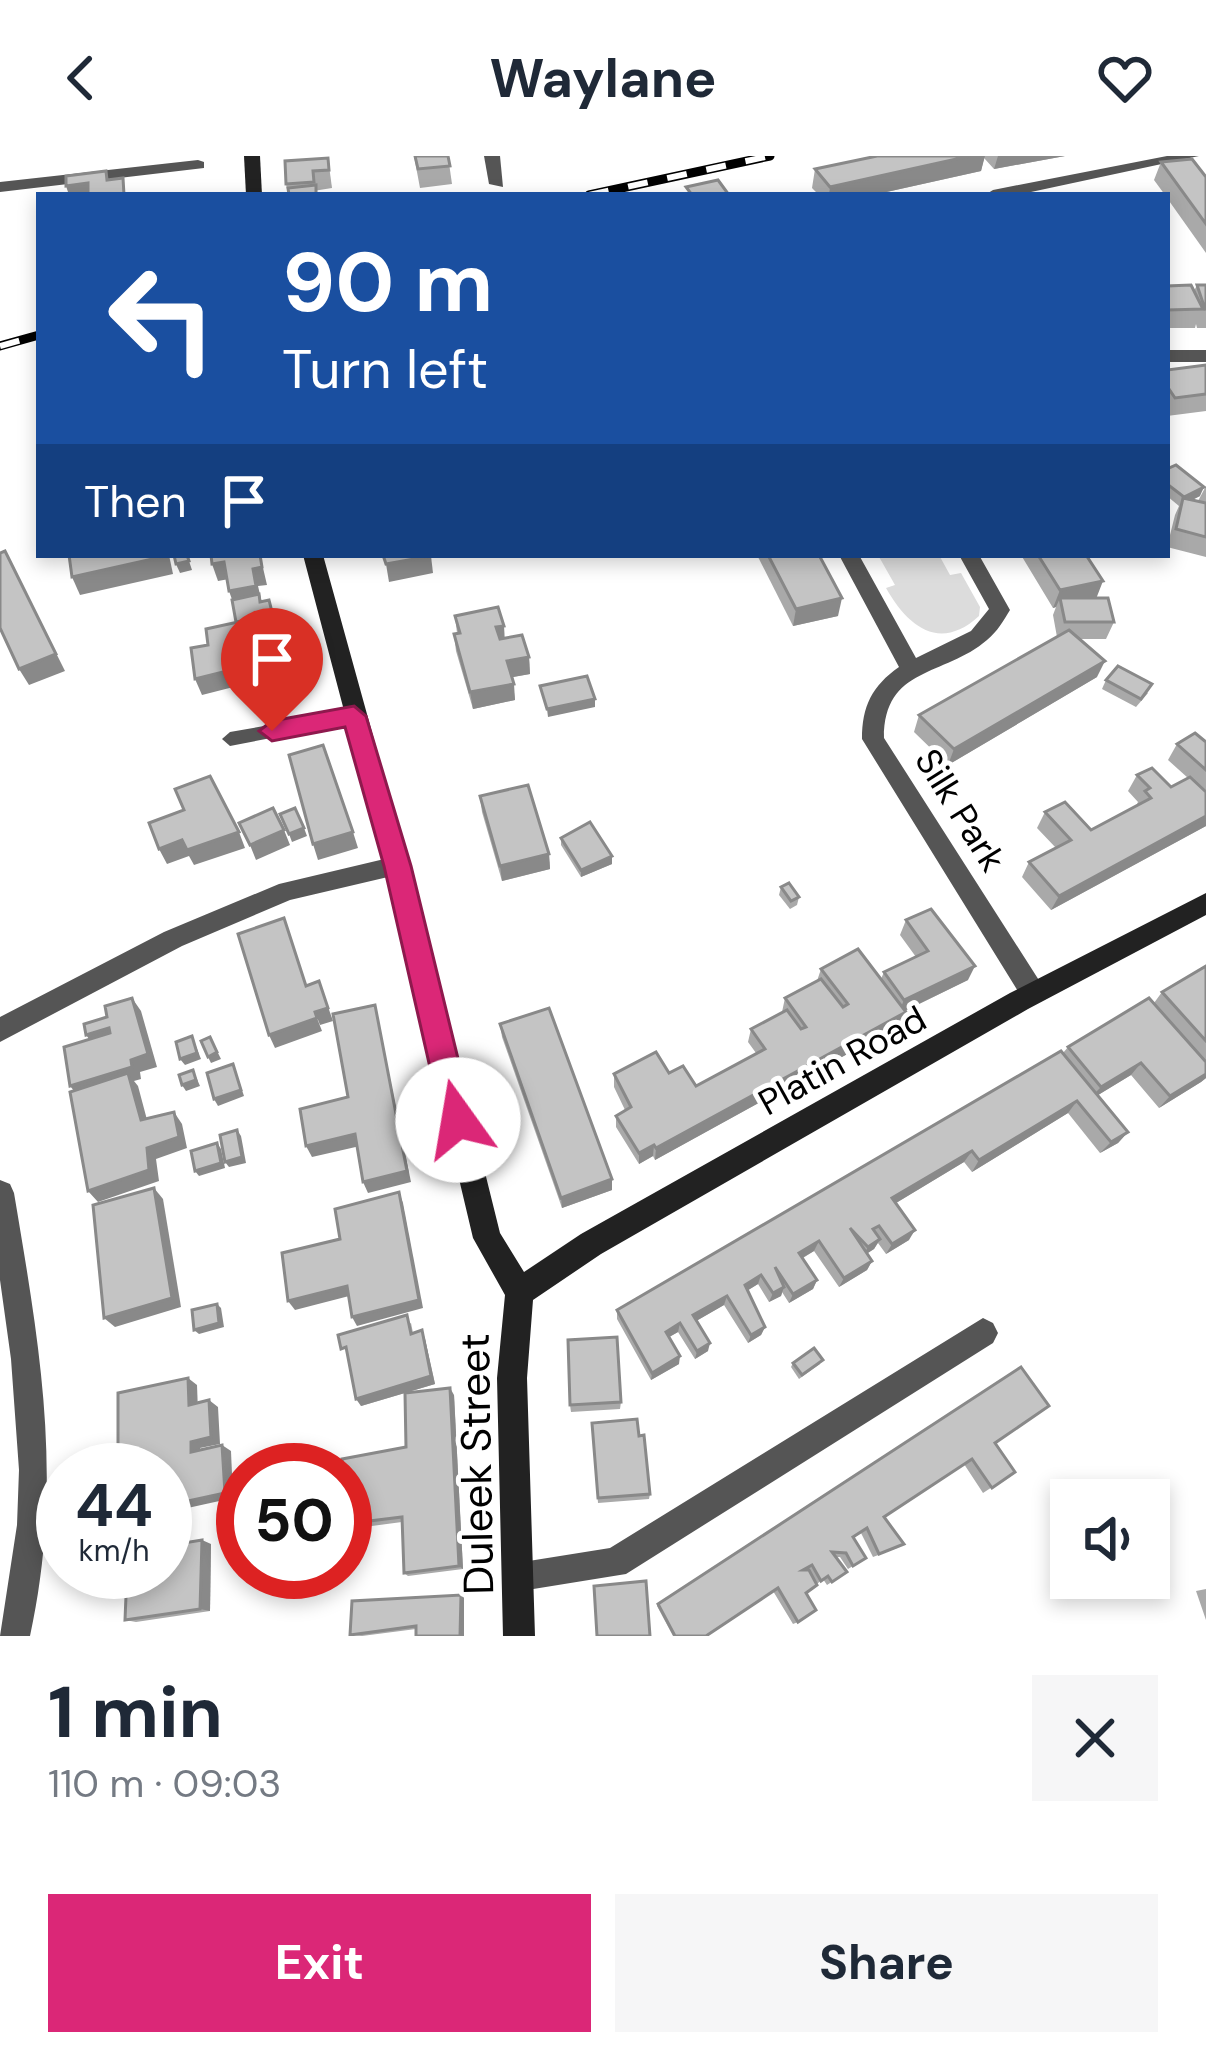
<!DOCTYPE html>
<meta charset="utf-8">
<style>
body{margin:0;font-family:"DM Sans",sans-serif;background:#f6f6f7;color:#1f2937;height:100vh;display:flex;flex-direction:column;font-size:45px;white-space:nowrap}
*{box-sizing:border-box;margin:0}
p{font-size:39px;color:#747a83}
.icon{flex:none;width:66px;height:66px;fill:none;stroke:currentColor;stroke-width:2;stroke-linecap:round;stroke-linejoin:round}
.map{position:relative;height:1480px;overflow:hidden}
.sheet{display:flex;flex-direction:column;background:#fff;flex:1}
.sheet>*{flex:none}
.top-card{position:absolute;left:36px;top:36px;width:1134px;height:366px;border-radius:0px;box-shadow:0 6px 18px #0003;background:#1a4fa0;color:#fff;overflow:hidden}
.controls{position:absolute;left:1050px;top:1323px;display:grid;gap:24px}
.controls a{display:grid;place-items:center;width:120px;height:120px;border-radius:0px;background:#fff;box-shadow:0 6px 18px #0003;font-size:60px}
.speed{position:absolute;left:36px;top:1287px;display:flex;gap:24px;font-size:60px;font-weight:700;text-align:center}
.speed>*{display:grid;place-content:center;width:156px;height:156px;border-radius:50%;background:#fff;box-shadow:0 6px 18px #0003;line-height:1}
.speed small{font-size:30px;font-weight:400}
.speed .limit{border:18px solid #d22;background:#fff;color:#111}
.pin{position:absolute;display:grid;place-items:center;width:102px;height:102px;color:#fff;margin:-123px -51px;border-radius:50% 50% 50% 0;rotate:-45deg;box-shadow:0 0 12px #0007}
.pin .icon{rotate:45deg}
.me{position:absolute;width:132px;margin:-66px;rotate:347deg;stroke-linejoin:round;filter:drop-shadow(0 0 9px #0008)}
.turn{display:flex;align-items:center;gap:42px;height:252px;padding:0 48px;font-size:54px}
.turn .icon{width:156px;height:156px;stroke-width:2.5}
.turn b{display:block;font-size:84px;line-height:102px}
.then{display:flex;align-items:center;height:114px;padding:0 48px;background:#0003;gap:24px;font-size:45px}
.round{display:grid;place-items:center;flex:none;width:126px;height:126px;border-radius:0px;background:#f6f6f7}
.overview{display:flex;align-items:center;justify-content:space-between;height:204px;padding:0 48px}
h1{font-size:72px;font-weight:700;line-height:90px}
.button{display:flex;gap:24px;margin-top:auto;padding:24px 48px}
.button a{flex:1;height:138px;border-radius:0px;background:#db2777;color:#fff;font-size:48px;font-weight:700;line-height:138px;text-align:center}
.button a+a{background:#f6f6f7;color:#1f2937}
header{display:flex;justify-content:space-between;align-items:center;height:156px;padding:0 48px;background:#fff;font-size:54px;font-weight:700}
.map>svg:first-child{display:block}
.green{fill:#dcdcdc}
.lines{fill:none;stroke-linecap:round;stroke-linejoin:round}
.lane{fill:#555;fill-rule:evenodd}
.street{fill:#555;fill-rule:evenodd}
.secondary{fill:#222;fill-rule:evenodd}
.rail-casing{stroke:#000;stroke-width:9}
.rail{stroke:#fff;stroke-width:6;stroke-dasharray:20;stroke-linecap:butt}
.wall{fill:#a9a9a9}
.shaded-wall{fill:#898989}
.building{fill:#c4c4c4;stroke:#898989;stroke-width:3}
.route{fill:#db2777;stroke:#8e194d;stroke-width:3}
.labels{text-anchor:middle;stroke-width:10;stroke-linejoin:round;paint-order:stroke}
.street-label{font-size:36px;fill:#000;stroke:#fff}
.near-street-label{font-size:42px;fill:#000;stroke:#fff}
</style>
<header><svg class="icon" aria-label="back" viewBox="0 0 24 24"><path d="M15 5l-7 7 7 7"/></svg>Waylane<svg class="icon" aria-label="heart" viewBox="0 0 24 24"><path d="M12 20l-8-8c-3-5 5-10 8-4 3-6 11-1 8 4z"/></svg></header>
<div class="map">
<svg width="1206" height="1480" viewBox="0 0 1206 1480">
<rect width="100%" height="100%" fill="#fff"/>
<path class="green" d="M878 399H939L950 419 961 417 980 451 979 460C940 496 908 471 886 432L895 429Z"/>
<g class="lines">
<path class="lane" d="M354 554 362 560 354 566 230 590 222 583 230 576Z"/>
<g class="street">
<path d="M484 0H500L503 31 489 28Z"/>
<path d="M1167 0H1199L1017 39H985L993 34Z"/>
<path d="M198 4 204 6V12L0 36V26Z"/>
<rect x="1167" y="194" width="39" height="12"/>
<path d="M839 399H859L916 502 971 475 989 453 959 399H979L1010 454C1004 464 997 476 987 484 944 521 884 510 884 582L1042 829 1046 837 1042 845 1033 848 1024 845 862 583C862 550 872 530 899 511Z"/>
<path d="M397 700 405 703 409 710 405 717 290 744 182 790 0 886V861L164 776 279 728Z"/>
<path d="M0 1024 10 1028 14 1037C40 1192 64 1323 30 1480H0L17 1369 19 1314 11 1203 0 1124Z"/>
<path d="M983 1162 993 1167 998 1177 993 1187 626 1418 521 1435 510 1430 505 1419 510 1408 610 1392Z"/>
</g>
<g class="secondary">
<path d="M244 0H260L262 39H246Z"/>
<path d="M303 399H323L409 710 500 1077 524 1116 581 1078 1010 837 1206 737V759L1028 853 601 1098 533 1144 527 1222 535 1480H503L497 1222 505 1139 473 1082 385 710Z"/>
</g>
<defs>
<g id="rail">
<path d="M589 39 770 0"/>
<path d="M0 190 39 179"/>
</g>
</defs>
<use href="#rail" class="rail-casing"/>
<use href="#rail" class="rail"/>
</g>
<g class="wall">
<path d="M414 0H448L452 28 420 32Z"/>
<path d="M877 0H1065L994 13 984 2 981 15 873 39H819L812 32 815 13Z"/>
<path d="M328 2 332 32 288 39 286 28Z"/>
<path d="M1161 6 1206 21V97L1167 42V39H1165L1154 24Z"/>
<path d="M1197 129H1206V172H1197L1196 168 1195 172H1167V130L1194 135Z"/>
<path d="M1206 209V255L1167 260V214Z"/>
<path d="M1167 313 1200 340 1192 344 1198 345 1206 330V401L1167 391 1175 359 1179 350 1167 340Z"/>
<path d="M757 399H819L838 460 793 470Z"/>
<path d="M1021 399H1086L1096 442 1114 466 1106 483H1079L1097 521 948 609 914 576 919 559 1057 481 1053 459 1056 451 1053 452Z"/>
<path d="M455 460 505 482 529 501 530 518 512 521 515 544 473 553 456 495 454 478 457 477Z"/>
<path d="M1106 524 1148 537 1136 551 1102 533Z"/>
<path d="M1206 586V670L1051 754 1022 721 1029 706 1056 692 1037 672 1045 656 1091 674 1136 650 1138 646 1128 635 1137 619 1171 631 1188 622 1168 604 1177 588Z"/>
<path d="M480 640 549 698 550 713 502 725 482 656Z"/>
<path d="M561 682 612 700V708L581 721 561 689Z"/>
<path d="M781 731 799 741 797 749 790 753 779 739Z"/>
<path d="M906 764 968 824 905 855 900 869 655 1004 653 1000 639 1008 616 971V960L625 954 614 931V918L669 917 696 930 756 897 748 886 751 873 782 856 785 842 817 825 821 813 881 823 884 816 916 801 900 779Z"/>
<path d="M1206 810V922L1201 926 1159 952 1131 919 1098 939 1128 976 1118 987 1100 997 1068 957 972 1016 964 1006 896 1047 909 1084 886 1098 878 1087 874 1093 867 1097 872 1105 867 1114 839 1131 814 1095 803 1102 817 1124 813 1133 789 1147 782 1136 781 1140 769 1146 758 1128 748 1134 765 1171 761 1179 748 1187 724 1149 696 1165 708 1195 695 1203 678 1176 669 1181 679 1208 651 1224 617 1163V1154L1063 897 1068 891 1154 847 1162 836Z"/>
<path d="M500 868 612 1034 562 1052 502 881Z"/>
<path d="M411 1167 413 1177 425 1183 435 1228 405 1237 454 1239 463 1413 408 1420 404 1417 402 1366 349 1373 345 1370V1314L406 1291 405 1237 361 1250 347 1201Z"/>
<path d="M793 1207 820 1208 799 1223 791 1211Z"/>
<path d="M621 1246 620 1253 571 1256 570 1249Z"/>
<path d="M592 1267 639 1280 650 1338 649 1343 598 1347Z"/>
<path d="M995 1287 1015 1316 983 1337 964 1308 884 1361 897 1392 873 1401 861 1377 854 1381 866 1402 848 1413 840 1401H835L847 1416 827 1429 823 1423 806 1437 798 1466 793 1468 773 1435 707 1480H673L657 1450 658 1448Z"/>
<path d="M211 1388 210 1455 136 1466 125 1464Z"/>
<path d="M1206 1433V1464L1196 1435Z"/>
<path d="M461 1439 464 1442 416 1473 362 1480 350 1479Z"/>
</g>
<g class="shaded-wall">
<path d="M970 0H985L981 15 873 39H829L830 31Z"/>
<path d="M998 0H1065L994 13Z"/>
<path d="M88 27 92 39H69L66 30Z"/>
<path d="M1204 331 1200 340 1180 350 1184 341Z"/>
<path d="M5 395 65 515 29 529 19 513Z"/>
<path d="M166 399H169L173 418 80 439 72 421Z"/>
<path d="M260 399 267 429 258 430 262 447 235 452 229 435Z"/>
<path d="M431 400 433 417 389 426 386 408Z"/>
<path d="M189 405 192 414 180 417 176 408Z"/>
<path d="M224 406 229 423 218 425 212 408Z"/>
<path d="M1103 425 1096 443 1060 442 1056 451 1053 452 1060 434Z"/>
<path d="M842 442 838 460 793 470 796 453Z"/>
<path d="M269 444 276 469 250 474 257 504 237 468Z"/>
<path d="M504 470 505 487 498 488 496 471Z"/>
<path d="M263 484 273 521 202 539 195 523Z"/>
<path d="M529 501 530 518 508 522 507 505Z"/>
<path d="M1105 505 1097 521 948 609 954 593Z"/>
<path d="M514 528 515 544 473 553 470 536Z"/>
<path d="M595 543V551L548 561 547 553Z"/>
<path d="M1206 660V670L1051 754 1059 740Z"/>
<path d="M304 672 307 680 292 686 289 678Z"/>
<path d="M284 674 290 689 256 704 250 689Z"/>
<path d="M239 676 245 692 194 709 189 700 167 708 159 693 182 684Z"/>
<path d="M353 676 358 692 318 704 313 688Z"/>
<path d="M549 698 550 713 502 725 500 710Z"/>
<path d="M612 700V708L581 721V714Z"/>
<path d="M975 810 968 824 898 858 904 844Z"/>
<path d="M319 825 333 865 320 869 315 856Z"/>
<path d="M132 842 141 855 157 911 140 916 141 923 134 925 138 930 150 975 80 942 70 930 131 904Z"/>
<path d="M375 849 411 1026 368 1037 363 1026Z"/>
<path d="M906 856 900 869 655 1004 656 992Z"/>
<path d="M317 862 322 875 275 892 269 879Z"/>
<path d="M109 872 118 885 96 892 86 879Z"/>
<path d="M192 880 201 903 185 909 180 903Z"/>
<path d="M210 881 221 903 211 907 208 901Z"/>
<path d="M1141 907 1131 919 1085 947 1101 931Z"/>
<path d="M233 908 244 940 218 950 214 943Z"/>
<path d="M193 914 200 930 186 935 182 929Z"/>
<path d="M1206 918V922L1201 926 1159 952 1170 940Z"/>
<path d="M1077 945 1068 957 972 1016 979 1004Z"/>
<path d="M174 956 182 968 187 992 156 1003 159 1025 98 1046 88 1035 147 992Z"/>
<path d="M237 974 241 980 246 1007 229 1011 225 1006Z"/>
<path d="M1128 976 1118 987 1100 997 1111 986Z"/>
<path d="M355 978 360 990 312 1001 306 990Z"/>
<path d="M217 987 221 993 225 1012 199 1020 195 1015Z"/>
<path d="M654 989 653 1000 639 1008V997Z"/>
<path d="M972 995 964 1006 886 1053 892 1042Z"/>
<path d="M612 1023V1034L562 1052 561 1042Z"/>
<path d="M154 1032 163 1043 181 1151 115 1171 104 1162Z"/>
<path d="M399 1036 403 1047 423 1152 357 1170 352 1161Z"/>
<path d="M915 1074 909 1084 886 1098 892 1088Z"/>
<path d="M880 1083 874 1093 862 1101 868 1091Z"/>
<path d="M819 1085 814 1095 795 1106 799 1097Z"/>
<path d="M872 1105 867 1114 839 1131 844 1122Z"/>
<path d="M761 1119 758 1128 742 1138 745 1129Z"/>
<path d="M817 1124 813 1133 789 1147 793 1138Z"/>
<path d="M347 1130 353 1139 295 1154 288 1145Z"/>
<path d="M784 1131 781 1140 769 1146 773 1137Z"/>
<path d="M727 1140 724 1149 691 1168 693 1159Z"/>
<path d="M217 1148 221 1152 224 1171 199 1178 194 1174Z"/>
<path d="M680 1167 678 1176 664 1184 666 1176Z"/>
<path d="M765 1171 761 1179 748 1187 751 1179Z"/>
<path d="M422 1174 425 1183 435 1228 361 1250 356 1243Z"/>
<path d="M710 1187 708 1195 695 1203 697 1195Z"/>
<path d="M680 1200 679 1208 651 1224 652 1217Z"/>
<path d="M188 1222 197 1229 198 1256 189 1249Z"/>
<path d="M450 1232 454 1239 463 1413 459 1410Z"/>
<path d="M209 1244 218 1251 220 1288 200 1292V1302L191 1296V1286Z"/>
<path d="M222 1289 231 1295 233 1342 165 1357V1350Z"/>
<path d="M202 1384 211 1388 210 1455 200 1453Z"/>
<path d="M461 1439 464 1442V1480H460Z"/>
</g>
<g class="building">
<path d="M415 0H448L450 10 418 13Z"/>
<path d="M877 0H970L830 31 815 13Z"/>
<path d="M328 2 329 14 313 15 314 26 286 28 285 5Z"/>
<path d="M1192 3 1206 21V68L1161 6Z"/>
<path d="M106 15 107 24 123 22 124 39H88V27L66 30V20Z"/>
<path d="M718 24 729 39H692L686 31Z"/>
<path d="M316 29V39H289L288 32Z"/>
<path d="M1191 129 1203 153 1167 154V130Z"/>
<path d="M1197 129H1206V153H1205Z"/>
<path d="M1206 209V238L1175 242 1167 230V214Z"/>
<path d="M1176 309 1204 331 1184 341 1167 328V313Z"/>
<path d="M1183 342 1206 347V381L1176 373Z"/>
<path d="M5 395 56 498 19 513 0 472V397Z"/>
<path d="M69 399H166V400L72 421Z"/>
<path d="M174 399H187L189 405 176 408Z"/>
<path d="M211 399H260L262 411 253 413 256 430 229 435 224 406 212 408Z"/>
<path d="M383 399H431V400L386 408Z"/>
<path d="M768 399H819L842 442 796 453Z"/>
<path d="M1038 399H1086L1103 425 1060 434Z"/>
<path d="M259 438 260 446 269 444 273 460 236 466 232 444Z"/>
<path d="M1060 442H1108L1114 466H1065Z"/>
<path d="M498 451 504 470 496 471 500 483 522 479 529 501 507 505 514 528 470 536 454 478 460 477 455 460Z"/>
<path d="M247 464 251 487 263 484 267 505 195 523 191 492 208 489 206 473Z"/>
<path d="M1069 474 1105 505 954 593 919 559Z"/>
<path d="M1118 510 1152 528 1141 543 1106 524Z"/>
<path d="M587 520 595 543 547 553 540 530Z"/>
<path d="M1195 577 1206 586V614L1177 588Z"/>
<path d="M323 589 353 676 313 688 289 599Z"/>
<path d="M1152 612 1171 631 1190 621 1206 636V660L1059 740 1029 706 1071 684 1045 656 1065 646 1091 674 1151 642 1145 635 1150 632 1137 619Z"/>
<path d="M210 620 239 676 187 694 182 684 159 693 149 667 184 654 175 633Z"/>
<path d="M528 629 549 698 500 710 480 640Z"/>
<path d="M273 652 284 674 250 689 239 667Z"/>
<path d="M295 652 304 672 289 678 280 658Z"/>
<path d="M590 666 612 700 581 714 561 682Z"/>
<path d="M789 727 799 741 791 745 781 731Z"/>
<path d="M931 753 975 810 904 844 884 816 928 795 906 764Z"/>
<path d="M284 762 306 830 319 825 328 852 315 856 317 862 269 879 238 778Z"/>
<path d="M858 793 906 856 656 992 654 989 639 997 616 960 631 951 614 918 656 896 669 917 683 910 696 930 765 893 751 873 787 854 801 873 806 871 785 842 821 823 843 851 848 848 821 813Z"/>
<path d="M1206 810V885L1162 836Z"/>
<path d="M132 842 148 898 131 904 132 911 70 930 64 891 110 877 109 872 86 879 84 868 107 861 105 850Z"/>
<path d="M1149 842 1206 906V918L1170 940 1141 907 1101 931 1068 891Z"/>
<path d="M375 849 407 1015 363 1026 355 978 306 990 300 953 348 941 333 858Z"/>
<path d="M549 852 612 1023 561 1042 500 868Z"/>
<path d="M192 880 197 897 180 903 176 886Z"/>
<path d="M210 881 217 896 208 901 201 885Z"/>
<path d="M1061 895 1128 976 1111 986 1077 945 979 1004 972 995 892 1042 915 1074 892 1088 879 1070 873 1073 880 1083 868 1091 850 1072 872 1105 844 1122 819 1085 799 1097 817 1124 793 1138 775 1111 784 1131 773 1137 761 1119 745 1129 765 1171 751 1179 727 1140 693 1159 710 1187 697 1195 680 1167 666 1176 680 1200 652 1217 617 1154Z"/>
<path d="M233 908 241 934 214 943 207 917Z"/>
<path d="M193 914 196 924 182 929 179 919Z"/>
<path d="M128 917 141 964 174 956 179 981 147 992 149 1014 88 1035 70 936Z"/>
<path d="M237 974 242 1001 225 1006 220 979Z"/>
<path d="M217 987 221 1007 195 1015 191 995Z"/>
<path d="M154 1032 172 1142 104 1162 93 1049Z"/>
<path d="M399 1036 419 1144 352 1161 347 1130 288 1145 282 1097 340 1083 335 1053Z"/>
<path d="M217 1148 219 1167 194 1174 192 1154Z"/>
<path d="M407 1159 411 1178 422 1174 431 1220 356 1243 346 1191 341 1193 338 1179Z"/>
<path d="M617 1181 621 1246 570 1249 568 1184Z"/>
<path d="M814 1192 823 1204 802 1219 793 1207Z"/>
<path d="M1021 1211 1049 1250 995 1287 1015 1316 992 1332 972 1303 884 1361 904 1388 879 1398 867 1372 853 1381 866 1402 853 1410 846 1397 832 1396 847 1416 832 1426 828 1420 821 1425 812 1409 803 1414H809L817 1429 806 1437 816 1454 798 1466 778 1432 706 1480H675L658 1448Z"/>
<path d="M188 1222 189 1249 209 1244 211 1281 191 1286V1296L222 1289 225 1337 165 1350V1314H118V1237Z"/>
<path d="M450 1232 459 1410 404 1417 402 1361 345 1368V1314H343L342 1303 406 1291 405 1237Z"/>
<path d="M637 1263 639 1280 644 1279 650 1338 598 1342 592 1267Z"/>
<path d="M202 1384 200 1453 125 1464 127 1416H165V1390Z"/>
<path d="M646 1425 650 1480H597L594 1430Z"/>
<path d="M461 1439 460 1480H416V1470L350 1479 352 1445Z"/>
</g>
<path class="route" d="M354 550 366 560 411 710 473 964 468 974 458 978 447 974 442 964 384 710 345 571 272 585 259 575 272 565Z"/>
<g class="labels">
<g class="street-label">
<text transform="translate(961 654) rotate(58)" y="13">Silk Park</text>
<text transform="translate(842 904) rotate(-29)" y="13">Platin Road</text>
</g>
<g class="near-street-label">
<text transform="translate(476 1308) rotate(-91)" y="15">Duleek Street</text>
</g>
</g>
</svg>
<div class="controls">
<a><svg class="icon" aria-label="sound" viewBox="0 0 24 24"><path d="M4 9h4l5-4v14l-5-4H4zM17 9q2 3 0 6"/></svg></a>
</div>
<div class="speed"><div>44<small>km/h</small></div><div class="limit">50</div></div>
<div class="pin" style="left:272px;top:575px;background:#d93025"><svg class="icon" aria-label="arrive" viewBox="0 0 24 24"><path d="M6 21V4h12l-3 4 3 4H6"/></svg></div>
<svg class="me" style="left:458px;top:964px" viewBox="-20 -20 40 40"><circle r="19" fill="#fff"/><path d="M0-13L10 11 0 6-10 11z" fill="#db2777"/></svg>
<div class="top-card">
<div class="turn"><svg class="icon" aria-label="left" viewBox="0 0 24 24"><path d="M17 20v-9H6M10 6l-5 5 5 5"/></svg><div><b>90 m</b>Turn left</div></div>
<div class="then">Then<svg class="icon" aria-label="arrive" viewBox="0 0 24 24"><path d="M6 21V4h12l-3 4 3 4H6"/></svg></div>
</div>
</div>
<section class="sheet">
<div class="overview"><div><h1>1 min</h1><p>110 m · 09:03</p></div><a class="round"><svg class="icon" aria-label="close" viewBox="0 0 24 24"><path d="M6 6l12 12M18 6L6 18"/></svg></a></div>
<div class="button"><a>Exit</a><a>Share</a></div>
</section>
